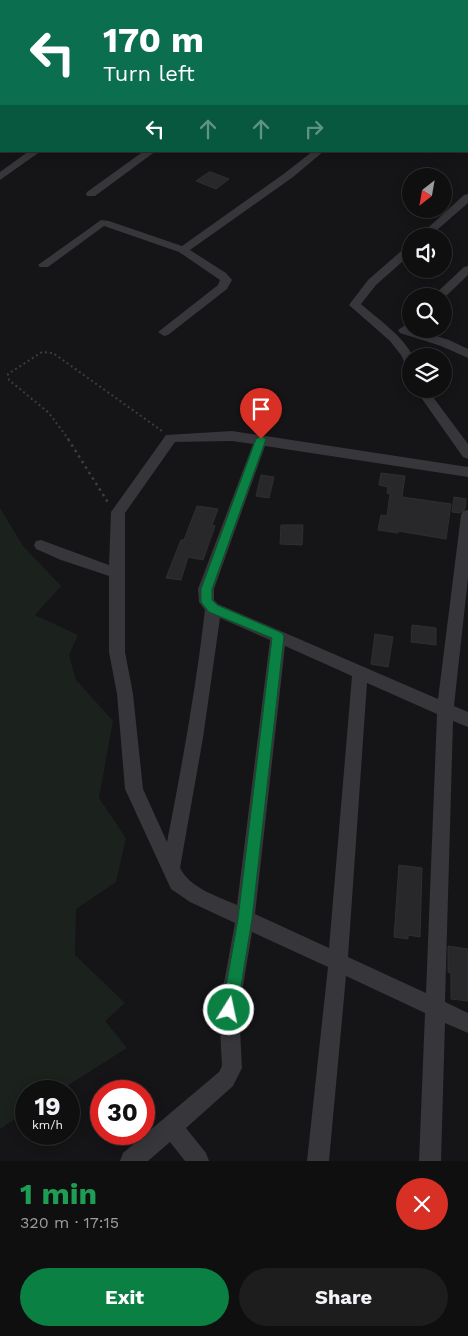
<!DOCTYPE html>
<meta charset="utf-8">
<style>
body{margin:0;font-family:"Work Sans",sans-serif;background:#1e1d1e;color:#f1f3f6;height:100vh;display:flex;flex-direction:column;font-size:19px;white-space:nowrap}
*{box-sizing:border-box;margin:0}
p{font-size:16px;color:#9c9c9f}
.icon{flex:none;width:28px;height:28px;fill:none;stroke:currentColor;stroke-width:2;stroke-linecap:round;stroke-linejoin:round}
.map{position:relative;height:1161px;overflow:hidden}
.details{display:flex;flex-direction:column;background:#100f10;flex:1}
.details>*{flex:none}
.hud{position:absolute;left:0px;top:0px;width:469px;height:152px;box-shadow:0 2px 12px #0003,0 0 0 1px #302f30;background:#0b6e4f;color:#fff;overflow:hidden}
.needle{width:32px;rotate:211deg}
.controls{position:absolute;left:402px;top:168px;display:grid;gap:10px}
.controls a{display:grid;place-items:center;width:50px;height:50px;border-radius:50%;background:#100f10;box-shadow:0 2px 12px #0003,0 0 0 1px #302f30;font-size:25px}
.speed{position:absolute;left:15px;top:1080px;display:flex;gap:10px;font-size:25px;font-weight:700;text-align:center}
.speed>*{display:grid;place-content:center;width:65px;height:65px;border-radius:50%;background:#100f10;box-shadow:0 2px 12px #0003,0 0 0 1px #302f30;line-height:1}
.speed small{font-size:12px;font-weight:400}
.speed .limit{border:8px solid #d22;background:#fff;color:#111}
.pin{position:absolute;display:grid;place-items:center;width:42px;height:42px;color:#fff;margin:-51px -21px;border-radius:50% 50% 50% 0;rotate:-45deg;box-shadow:0 0 5px #0007}
.pin .icon{rotate:45deg}
.me{position:absolute;width:55px;margin:-28px;rotate:10deg;stroke-linejoin:round;filter:drop-shadow(0 0 4px #0008)}
.turn{display:flex;align-items:center;gap:18px;height:105px;padding:0 20px;font-size:22px}
.turn .icon{width:65px;height:65px;stroke-width:2.5}
.turn b{display:block;font-size:35px;line-height:42px}
.lanes{display:flex;align-items:center;height:48px;padding:0 20px;background:#0003;justify-content:center;gap:25px;direction:ltr}
.lanes .off{opacity:.35}
.round{display:grid;place-items:center;flex:none;width:52px;height:52px;border-radius:26px;background:#1e1d1e}
.summary{display:flex;align-items:center;justify-content:space-between;height:85px;padding:0 20px}
h1{font-size:30px;font-weight:700;line-height:38px;color:#1e9e55}
.primary-button{display:flex;gap:10px;margin-top:auto;padding:10px 20px}
.primary-button a{flex:1;height:58px;border-radius:30px;background:#0b8043;color:#fff;font-size:20px;font-weight:700;line-height:58px;text-align:center}
.primary-button a+a{background:#1e1d1e;color:#f1f3f6}
.map>svg:first-child{display:block}
.green{fill:#1b211d}
.building{fill:#28272a;stroke:#2f2f32}
.lines{fill:none;stroke-linecap:round;stroke-linejoin:round}
.path-far2{stroke:#3c3c42;stroke-width:1;stroke-dasharray:1 2.5;stroke-linecap:butt}
.path-far1{stroke:#3c3c42;stroke-width:2;stroke-dasharray:2 3;stroke-linecap:butt}
.path{stroke:#3c3c42;stroke-width:2.5;stroke-dasharray:2.5 4;stroke-linecap:butt}
.street{fill:#36363b;fill-rule:evenodd}
.secondary{fill:#44444b;fill-rule:evenodd}
.route{fill:#0b8043;stroke:#07532c}
</style>
<div class="map">
<svg width="468" height="1161" viewBox="0 0 468 1161">
<rect width="100%" height="100%" fill="#151416"/>
<path class="green" d="M0 508 23 546 61 586 35 615 78 635 69 655 76 680 113 721 99 798 126 838 116 882 76 909 75 955 125 1003 105 1021 127 1048 59 1091H26V1112L0 1129Z"/>
<g class="building">
<path d="M209 172H211L229 179 216 189 196 181Z"/>
<path d="M381 473 405 476 402 497 451 504 446 539 398 531V533L378 530 381 515 387 516 390 494 387 493 388 487 379 485Z"/>
<path d="M261 475 274 477 269 498 256 496Z"/>
<path d="M454 497 466 499 465 509 460 513 452 512Z"/>
<path d="M197 506 218 509 212 525 215 526 203 560 188 557 181 580 166 578 181 540H184Z"/>
<path d="M281 525H303L302 545 280 544Z"/>
<path d="M412 625 436 628V645L411 642Z"/>
<path d="M375 634 393 637 388 667 371 664Z"/>
<path d="M399 865 422 868 420 937 408 935V939L394 937Z"/>
<path d="M448 946 468 949V1001L451 999V973L448 972Z"/>
</g>
<g class="lines">
<path class="path-far2" d="M468 102V104"/>
<path class="path-far1" d="M69 440 49 413 9 380 8 374 42 352 53 353 162 431"/>
<path class="path" d="M68 439 109 504"/>
<g class="street">
<rect x="0" y="131" width="1" height="6"/>
<path d="M29 151H41L0 180V172Z"/>
<path d="M144 151H156L95 196H87L86 194 87 192Z"/>
<path d="M313 151H324L293 177 190 250 226 273 232 280 227 289 168 335 164 336 158 332 218 285 220 280 179 252 104 226 48 267H40L38 265 101 220 109 221 182 246 285 173Z"/>
<path d="M468 194V203L430 236H419L464 195Z"/>
<path d="M411 245V254L376 285 361 304C380 321 401 334 413 356H411V369L407 368 401 355 390 341 349 305 368 280 407 246Z"/>
<path d="M468 266V275L444 298V296H433L464 267Z"/>
<path d="M404 326 449 340 468 349V358L441 346 400 333 398 330Z"/>
<path d="M415 389H427L468 444V459L463 457Z"/>
<path d="M232 431 468 467V477L265 446 214 589V600L218 604 438 699 461 515 463 511 468 510V578L454 706 468 712V727L453 721 445 1002 468 1013V1033L445 1023 441 1161H419L425 1013 346 976 329 1161H307L328 967 252 932 239 1010 242 1068 233 1086 186 1128 206 1153 209 1161H185L170 1142 148 1161H120L123 1153 219 1072 222 1066 219 1010 235 923 190 902 171 889 125 789 117 694 109 652V576L61 560 36 549 34 545 36 541 41 540 109 565 111 512 166 435ZM232 441 253 444 198 589 199 602 205 610C196 688 182 765 167 842L143 789 133 694 125 652V513L175 442ZM220 618 270 640 237 905C217 896 190 888 180 868L203 738ZM285 646 352 676 329 948 255 914ZM367 683 437 714 426 993 348 957Z"/>
</g>
<path class="secondary" d="M0 23 1 24V32L0 31Z"/>
</g>
<path class="route" d="M261 436 266 439 212 589V600L217 605 282 633 284 636 252 919 237 1010 235 1015 229 1017 224 1015 222 1010 238 919 272 638 209 612 201 602V589L256 439Z"/>
</svg>
<div class="controls">
<a><svg class="needle" viewBox="-14 -14 28 28"><path d="M0-13l5 13h-10z" fill="#e53935"/><path d="M0 13l5-13h-10z" fill="#9c9c9f"/></svg></a>
<a><svg class="icon" aria-label="sound" viewBox="0 0 24 24"><path d="M4 9h4l5-4v14l-5-4H4zM17 9q2 3 0 6"/></svg></a>
<a><svg class="icon" aria-label="search" viewBox="0 0 24 24"><circle cx="10" cy="10" r="6"/><path d="M15 15l6 6"/></svg></a>
<a><svg class="icon" aria-label="layers" viewBox="0 0 24 24"><path d="M12 4l9 5-9 5-9-5zM3 14l9 5 9-5"/></svg></a>
</div>
<div class="speed"><div>19<small>km/h</small></div><div class="limit">30</div></div>
<div class="pin" style="left:261px;top:439px;background:#d93025"><svg class="icon" aria-label="arrive" viewBox="0 0 24 24"><path d="M6 21V4h12l-3 4 3 4H6"/></svg></div>
<svg class="me" style="left:229px;top:1010px" viewBox="-20 -20 40 40"><circle r="17" fill="#0b8043" stroke="#fff" stroke-width="3"/><path d="M0-11L8 9 0 5-8 9z" fill="#fff"/></svg>
<div class="hud">
<div class="turn"><svg class="icon" aria-label="left" viewBox="0 0 24 24"><path d="M17 20v-9H6M10 6l-5 5 5 5"/></svg><div><b>170 m</b>Turn left</div></div>
<div class="lanes"><svg class="icon" aria-label="left" viewBox="0 0 24 24"><path d="M17 20v-9H6M10 6l-5 5 5 5"/></svg><svg class="icon off" aria-label="ahead" viewBox="0 0 24 24"><path d="M12 20V5M6 11l6-6 6 6"/></svg><svg class="icon off" aria-label="ahead" viewBox="0 0 24 24"><path d="M12 20V5M6 11l6-6 6 6"/></svg><svg class="icon off" aria-label="right" viewBox="0 0 24 24"><path d="M7 20v-9h11M14 6l5 5-5 5"/></svg></div>
</div>
</div>
<section class="details">
<div class="summary"><div><h1>1 min</h1><p>320 m · 17:15</p></div><a class="round" style="background:#d93025;color:#fff"><svg class="icon" aria-label="close" viewBox="0 0 24 24"><path d="M6 6l12 12M18 6L6 18"/></svg></a></div>
<div class="primary-button"><a>Exit</a><a>Share</a></div>
</section>
